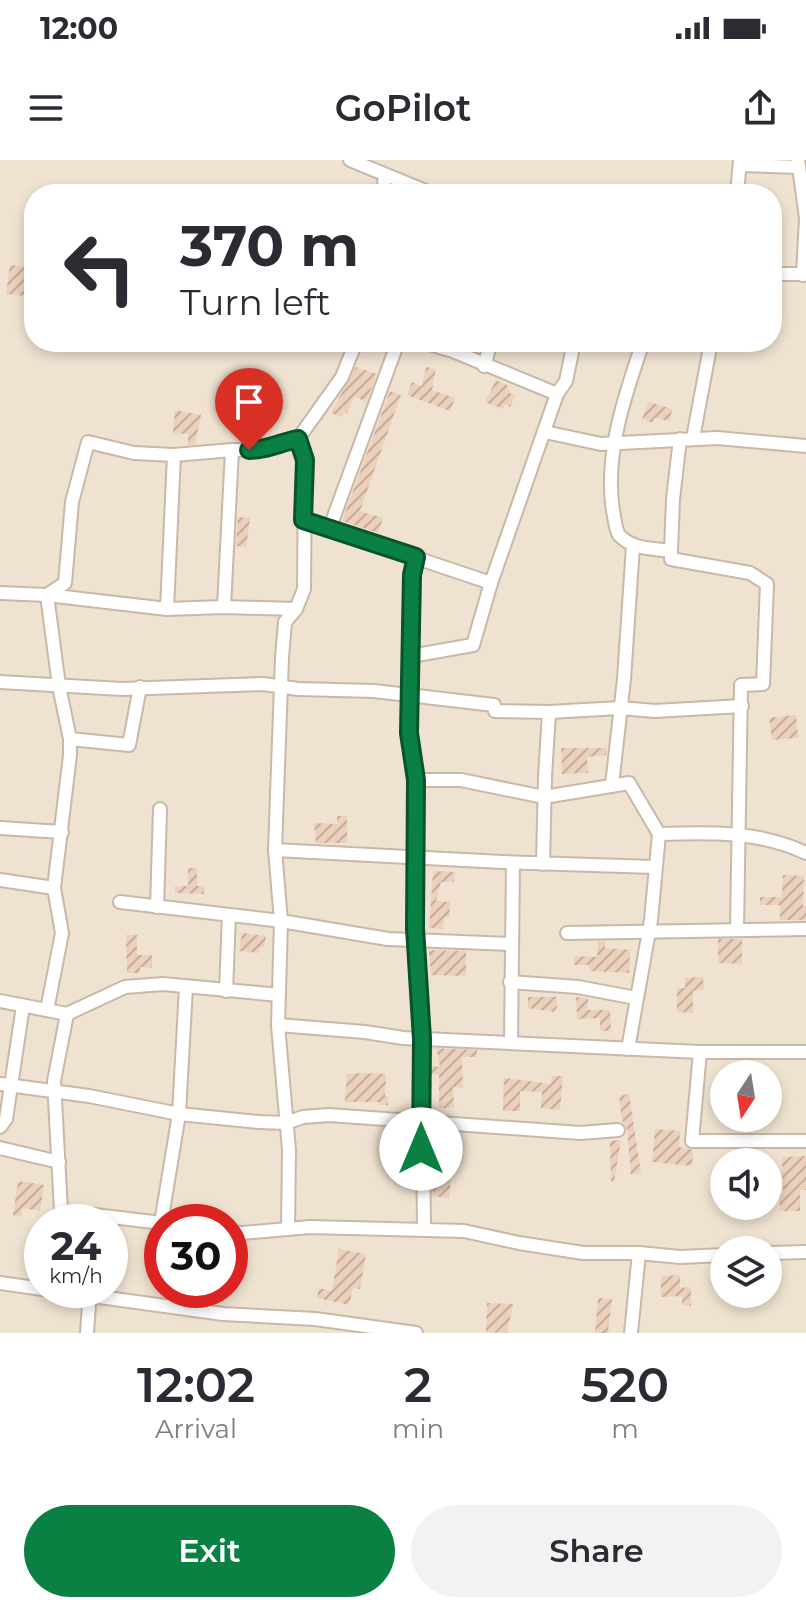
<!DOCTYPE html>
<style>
body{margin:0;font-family:Montserrat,sans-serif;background:#f2f2f3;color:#2b2b33;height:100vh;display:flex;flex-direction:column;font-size:30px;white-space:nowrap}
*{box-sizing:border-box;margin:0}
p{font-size:26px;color:#7c7c81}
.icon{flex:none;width:44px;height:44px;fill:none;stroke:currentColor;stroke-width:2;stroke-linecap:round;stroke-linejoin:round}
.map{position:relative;height:1173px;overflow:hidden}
.sheet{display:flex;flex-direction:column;background:#fff;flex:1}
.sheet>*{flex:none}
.hud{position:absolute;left:24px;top:24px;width:758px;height:168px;border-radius:32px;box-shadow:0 4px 12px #0003;background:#fff;color:#2b2b33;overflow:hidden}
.needle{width:52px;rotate:192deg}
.buttons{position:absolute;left:710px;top:900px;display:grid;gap:16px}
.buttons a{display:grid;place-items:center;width:72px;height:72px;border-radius:50%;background:#fff;box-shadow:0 4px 12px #0003;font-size:40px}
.speed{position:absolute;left:24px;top:1044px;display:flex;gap:16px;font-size:40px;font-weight:700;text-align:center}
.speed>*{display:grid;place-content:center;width:104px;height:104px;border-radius:50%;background:#fff;box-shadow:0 4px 12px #0003;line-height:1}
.speed small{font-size:20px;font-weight:400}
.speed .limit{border:12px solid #d22;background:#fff;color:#111}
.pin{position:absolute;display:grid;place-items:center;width:68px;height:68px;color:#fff;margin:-82px -34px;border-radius:50% 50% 50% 0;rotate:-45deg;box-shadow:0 0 8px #0007}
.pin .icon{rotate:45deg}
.me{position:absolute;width:88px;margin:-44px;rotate:0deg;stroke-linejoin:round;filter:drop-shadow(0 0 6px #0008)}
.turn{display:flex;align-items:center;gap:28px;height:168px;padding:0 24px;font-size:36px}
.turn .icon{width:104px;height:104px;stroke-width:2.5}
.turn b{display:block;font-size:56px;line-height:68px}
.eta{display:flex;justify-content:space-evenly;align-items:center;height:136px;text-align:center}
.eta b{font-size:48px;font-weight:600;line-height:56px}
.button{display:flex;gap:16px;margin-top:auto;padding:16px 24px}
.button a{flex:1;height:92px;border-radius:48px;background:#0b8043;color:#fff;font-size:32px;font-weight:600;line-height:92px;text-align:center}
.button a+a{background:#f2f2f3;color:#2b2b33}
.status{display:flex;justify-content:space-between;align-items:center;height:56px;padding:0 40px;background:#fff;direction:ltr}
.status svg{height:22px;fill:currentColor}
header{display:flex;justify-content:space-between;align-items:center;height:104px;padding:0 24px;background:#fff;font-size:36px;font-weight:600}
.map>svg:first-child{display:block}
.residential{fill:#f0e2d0;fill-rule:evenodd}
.building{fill:url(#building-hatch)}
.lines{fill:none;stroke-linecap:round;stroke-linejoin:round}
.minor-casing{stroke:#c9b8a9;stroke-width:16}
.minor{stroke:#fff;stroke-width:12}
.route-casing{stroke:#07532c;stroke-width:20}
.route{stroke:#0b8043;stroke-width:14}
</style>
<div class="status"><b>12:00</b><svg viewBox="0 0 49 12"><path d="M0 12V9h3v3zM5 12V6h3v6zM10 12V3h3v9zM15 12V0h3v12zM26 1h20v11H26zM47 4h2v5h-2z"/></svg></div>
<header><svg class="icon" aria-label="menu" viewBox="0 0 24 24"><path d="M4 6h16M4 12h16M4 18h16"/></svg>GoPilot<svg class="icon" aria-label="share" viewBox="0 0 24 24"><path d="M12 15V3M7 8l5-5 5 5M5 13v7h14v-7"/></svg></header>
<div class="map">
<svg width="806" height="1173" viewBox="0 0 806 1173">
<defs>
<pattern id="building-hatch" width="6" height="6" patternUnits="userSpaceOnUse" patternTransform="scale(2)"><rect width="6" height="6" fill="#ecd0bb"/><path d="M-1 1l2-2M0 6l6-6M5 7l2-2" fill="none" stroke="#c3ac9a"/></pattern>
</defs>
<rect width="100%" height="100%" fill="#f9f0e1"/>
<path class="residential" d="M0 0H806V1173H0ZM34 34H772V182H34ZM724 914H768V958H724ZM724 1002H768V1046H724ZM42 1062H110V1130H42ZM162 1062H230V1130H162ZM724 1090H768V1134H724Z"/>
<g class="building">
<path d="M10 105 34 107V137L6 134Z"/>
<path d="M356 207 377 214 366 242 354 236 347 253 344 252 342 257 331 253Z"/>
<path d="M426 207 436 209 432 230 455 238 450 251 407 235 412 222 422 226Z"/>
<path d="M496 220 507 225 510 233 515 235 510 247 504 244 503 249 485 242Z"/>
<path d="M390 231 401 235 360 351 383 358 378 373 342 361Z"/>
<path d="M649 242 672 249 670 261 654 258 653 263 642 259Z"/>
<path d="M175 250 201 255 195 284 188 285V274L173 273Z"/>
<path d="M238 357 250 358 246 387 236 386Z"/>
<path d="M796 555 798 578 772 580 769 558Z"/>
<path d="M561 588H607L606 595 587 597 588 613 562 614Z"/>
<path d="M337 656H347V683H316L314 663 337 664Z"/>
<path d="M188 708H197V726H204V734L175 733V726H188Z"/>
<path d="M433 711 455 712 454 722H441L436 741 450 742 449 758 444 757 443 769 429 768Z"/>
<path d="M783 715 804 716 803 746H806V760H780V745H760V737H782Z"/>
<path d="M242 773 266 776 264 787H260L259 793 239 791Z"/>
<path d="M126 775H137V795H152V808L140 807V813H127Z"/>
<path d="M718 779H742V804L718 803Z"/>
<path d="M605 781V788L630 790 629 813 590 811 589 805H574V796L597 797 598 782Z"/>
<path d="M429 790 466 791V816L431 815Z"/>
<path d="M703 817 704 830 693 831V853L677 852V828H685V818Z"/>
<path d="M528 837H557V848L553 852 528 848Z"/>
<path d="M576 837 588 838V850H610L611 871H600V858L577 859Z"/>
<path d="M431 888 477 890V897H462L463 928 453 927 454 948H439V915L431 914V906L440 907 437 890Z"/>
<path d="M363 913 386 914 385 936H388V945H379V942H345L347 914Z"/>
<path d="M552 916H563L560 950 541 948 542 932 520 931V951H503L504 918 551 924Z"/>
<path d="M629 934 641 1013 631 1015 627 969 622 960 619 936Z"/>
<path d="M655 969 680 971 679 987 693 990 692 1006 652 1002Z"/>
<path d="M393 971H410L411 1009H392Z"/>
<path d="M621 980 614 1022 611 1021 610 981Z"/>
<path d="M806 996V1030H800V1051H780L779 1034H783L782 997Z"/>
<path d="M432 1015 451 1016 449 1038 433 1036Z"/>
<path d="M18 1021 44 1025 40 1051 23 1048 21 1057 13 1055Z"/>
<path d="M339 1089 366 1094 360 1129 353 1128 349 1145 317 1138 319 1128 332 1131Z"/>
<path d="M680 1115V1128L690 1127 691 1130V1146L682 1145V1136L661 1137V1116Z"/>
<path d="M598 1138 612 1139 608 1173H595Z"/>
<path d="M487 1143 513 1144 507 1173 486 1172Z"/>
</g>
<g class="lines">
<defs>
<g id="minor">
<path d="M350 0 433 34"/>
<path d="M798 0 806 58 803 115"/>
<path d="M740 5 799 7"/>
<path d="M383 34 385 16"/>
<path d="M737 34 740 0"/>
<path d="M772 114H806"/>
<path d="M423 182 453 191 557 234"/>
<path d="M643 182C625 235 604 295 613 351 615 359 615 369 619 375 633 390 652 388 671 391V399L750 413 767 424 763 524 741 525 737 768"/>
<path d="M484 206 491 182"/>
<path d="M545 272 601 284 717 278 806 286"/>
<path d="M693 278 711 182"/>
<path d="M303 360 491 423"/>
<path d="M330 367 398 182"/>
<path d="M671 391 673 339 680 279"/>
<path d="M416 397 412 415 409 573 416 620 415 768 422 879 424 1069"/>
<path d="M0 433 47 435 167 449 224 447 296 449"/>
<path d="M224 447 232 290"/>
<path d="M167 449 174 295"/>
<path d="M411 496 473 485 491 423 557 234 566 221 574 182"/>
<path d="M0 522 122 529 263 524 298 529 374 531 494 545 495 551 549 552 620 548 655 551 742 546"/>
<path d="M70 579 129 585 140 527"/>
<path d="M416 620H461L544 637 629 623 659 674 651 760 628 889"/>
<path d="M612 625 624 519 633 386"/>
<path d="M0 668 62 672"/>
<path d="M659 674C709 672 760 671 806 693"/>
<path d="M275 690 502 702 654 707"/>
<path d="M543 704 545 617 549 552"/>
<path d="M0 720 54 728"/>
<path d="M120 742 281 761 388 779 511 784"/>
<path d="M157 747 160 649"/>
<path d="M567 773 806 769"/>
<path d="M510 822 578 827 636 838"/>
<path d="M226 831 229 755"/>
<path d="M0 841 67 854 125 827 163 824 279 835"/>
<path d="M47 850 62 773 54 728 70 595V579L59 526 47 435 65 423 72 342 88 282 134 293 174 295 232 290H267L281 282 298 279"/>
<path d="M67 854 54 921 61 1051 162 1063"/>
<path d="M278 865 365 872 403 878 700 892H806"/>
<path d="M511 882 513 703"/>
<path d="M700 892 692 981H806"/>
<path d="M0 924 89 936 179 954 259 962 286 963 303 957 329 955 580 973 618 970"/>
<path d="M0 967 6 959 23 846"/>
<path d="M0 988 59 1002"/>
<path d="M161 1063 179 954 186 827"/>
<path d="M288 1069 289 990 278 865 281 761 275 690 282 497 285 462 296 449 304 429 305 300 298 279 342 217 356 182"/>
<path d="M230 1072 242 1073 310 1067 464 1071 519 1083 583 1093H639L680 1097 724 1095"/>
<path d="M768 1093 806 1092"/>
<path d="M0 1123 42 1129"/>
<path d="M49 1130 223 1154 315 1159 416 1173"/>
<path d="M87 1173 90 1130"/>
<path d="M631 1173 639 1093"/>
</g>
</defs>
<use href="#minor" class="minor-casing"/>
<use href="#minor" class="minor"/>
</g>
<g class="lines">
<defs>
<path id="route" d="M249 290C268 290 281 282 298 279L305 300 303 360 416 397 412 415 409 573 416 620 415 768 422 879 421 989"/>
</defs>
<use href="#route" class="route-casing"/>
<use href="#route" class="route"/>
</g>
</svg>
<div class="buttons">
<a><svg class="needle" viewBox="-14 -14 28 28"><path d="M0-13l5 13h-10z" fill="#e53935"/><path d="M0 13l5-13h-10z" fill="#7c7c81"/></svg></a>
<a><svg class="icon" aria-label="sound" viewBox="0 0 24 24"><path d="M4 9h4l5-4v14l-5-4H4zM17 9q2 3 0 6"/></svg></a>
<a><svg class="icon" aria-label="layers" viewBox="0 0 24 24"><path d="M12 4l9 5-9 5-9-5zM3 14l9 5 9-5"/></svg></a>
</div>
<div class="speed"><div>24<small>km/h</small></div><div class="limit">30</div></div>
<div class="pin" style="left:249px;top:290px;background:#d93025"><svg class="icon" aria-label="arrive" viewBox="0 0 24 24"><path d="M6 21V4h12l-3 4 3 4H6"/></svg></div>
<svg class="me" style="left:421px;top:989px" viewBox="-20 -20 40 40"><circle r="19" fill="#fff"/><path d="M0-13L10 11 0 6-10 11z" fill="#0b8043"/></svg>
<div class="hud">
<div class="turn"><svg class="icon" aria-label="left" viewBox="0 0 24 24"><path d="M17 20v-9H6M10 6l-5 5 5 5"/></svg><div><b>370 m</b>Turn left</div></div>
</div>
</div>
<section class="sheet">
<div class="eta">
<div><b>12:02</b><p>Arrival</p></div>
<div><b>2</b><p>min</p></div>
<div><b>520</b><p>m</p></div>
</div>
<div class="button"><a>Exit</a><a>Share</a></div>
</section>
